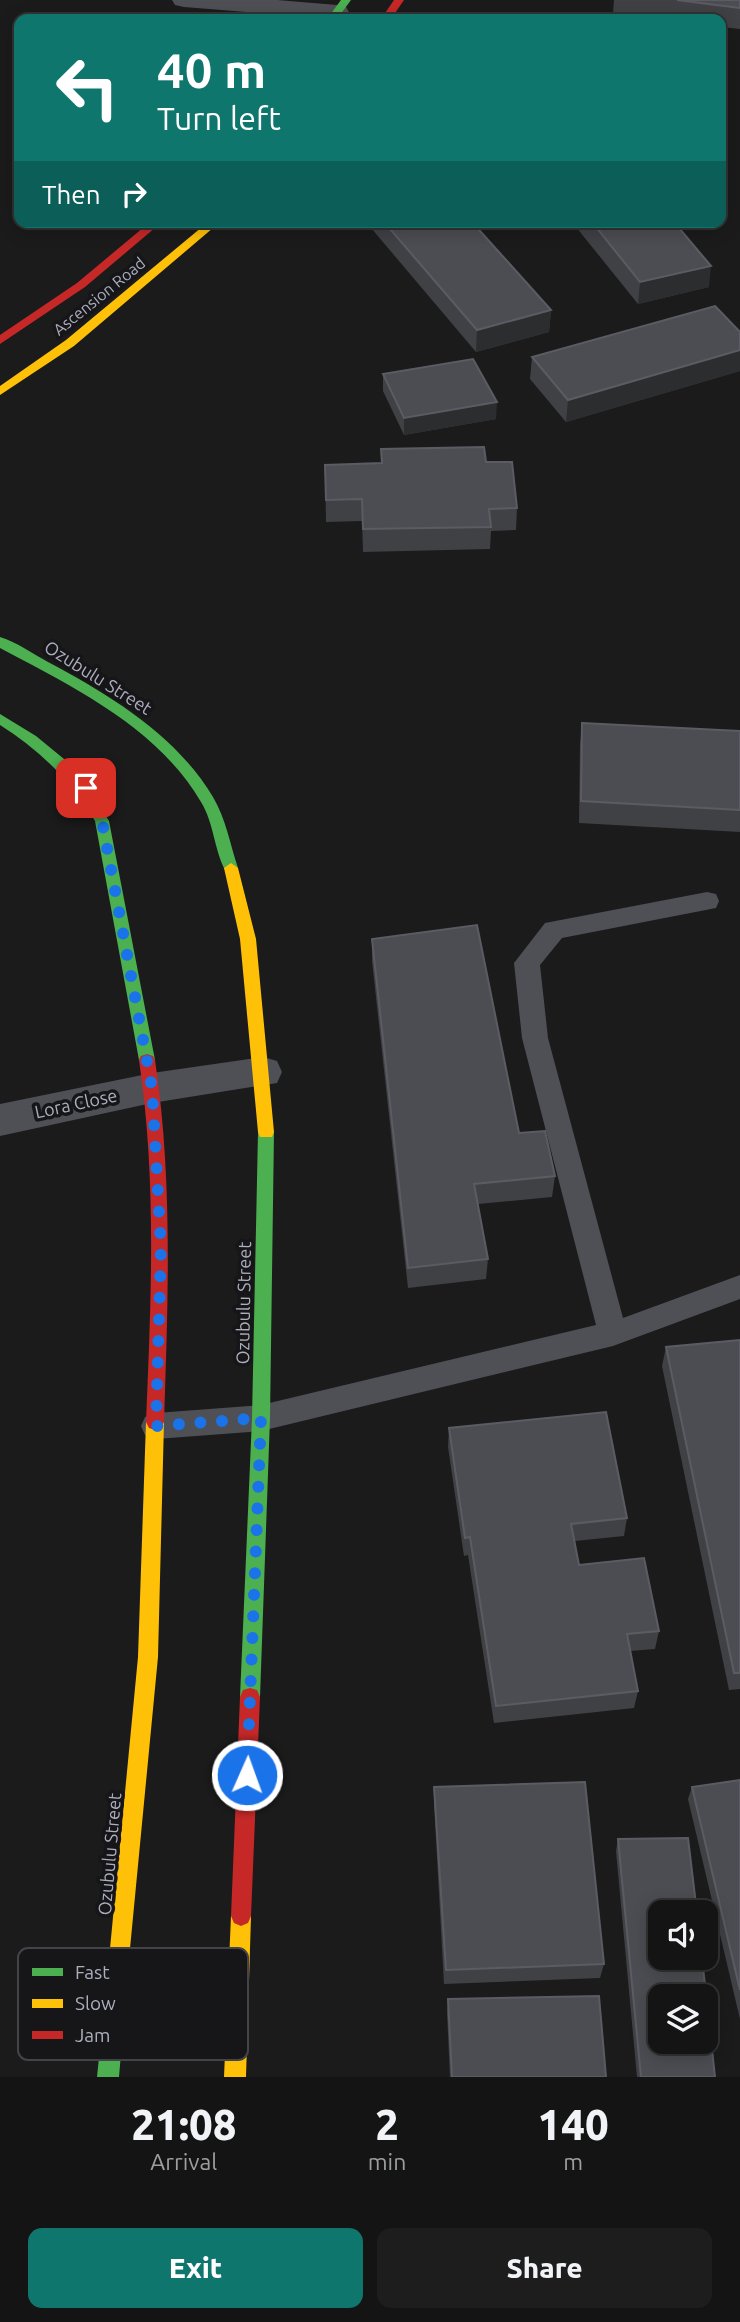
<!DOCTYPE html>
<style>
body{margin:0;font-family:Ubuntu,sans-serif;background:#1d1d1e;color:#f1f3f6;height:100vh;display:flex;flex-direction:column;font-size:26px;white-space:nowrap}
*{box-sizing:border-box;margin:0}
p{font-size:23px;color:#9d9ea0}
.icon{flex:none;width:38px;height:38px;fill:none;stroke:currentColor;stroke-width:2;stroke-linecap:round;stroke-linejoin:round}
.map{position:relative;height:2077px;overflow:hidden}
.panel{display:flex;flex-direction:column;background:#141415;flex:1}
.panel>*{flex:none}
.guide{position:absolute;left:14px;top:14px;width:712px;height:214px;border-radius:14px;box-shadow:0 4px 18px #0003,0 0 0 2px #333334;background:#0f766e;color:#fff;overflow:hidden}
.fabs{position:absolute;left:648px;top:1900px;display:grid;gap:14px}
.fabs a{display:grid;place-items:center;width:70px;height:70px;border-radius:14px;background:#141415;box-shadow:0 4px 18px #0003,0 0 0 2px #333334;font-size:35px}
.pin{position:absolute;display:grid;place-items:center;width:60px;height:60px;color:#fff;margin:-30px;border-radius:14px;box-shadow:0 4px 10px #0006}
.me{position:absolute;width:77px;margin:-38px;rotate:2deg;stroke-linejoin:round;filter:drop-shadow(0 0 5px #0008)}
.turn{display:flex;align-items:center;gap:24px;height:147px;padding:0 28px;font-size:32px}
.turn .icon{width:91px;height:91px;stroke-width:2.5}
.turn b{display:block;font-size:49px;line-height:60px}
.then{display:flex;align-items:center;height:66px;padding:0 28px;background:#0003;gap:14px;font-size:26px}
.eta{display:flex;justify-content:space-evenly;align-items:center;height:119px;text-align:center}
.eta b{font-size:42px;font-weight:800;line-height:49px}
.cta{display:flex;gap:14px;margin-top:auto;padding:14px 28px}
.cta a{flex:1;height:80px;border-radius:14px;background:#0f766e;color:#fff;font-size:28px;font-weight:800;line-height:80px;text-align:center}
.cta a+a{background:#1d1d1e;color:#f1f3f6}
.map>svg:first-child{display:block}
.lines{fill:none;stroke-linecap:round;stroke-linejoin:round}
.lane{fill:#4f5055;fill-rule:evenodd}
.street{fill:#4f5055;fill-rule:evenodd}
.fast{fill:#4caf50;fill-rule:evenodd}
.slow{fill:#ffc107;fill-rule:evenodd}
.jam{fill:#c62828;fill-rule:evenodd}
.wall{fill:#404145}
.shaded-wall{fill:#2c2d2f}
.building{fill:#4c4d52;stroke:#5b5c63;stroke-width:2;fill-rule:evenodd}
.route{stroke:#1a73e8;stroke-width:12;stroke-dasharray:0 21.6}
.labels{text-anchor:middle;stroke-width:7;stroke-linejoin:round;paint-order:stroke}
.far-street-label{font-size:16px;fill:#acaebd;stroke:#161518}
.street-label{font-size:18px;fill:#acaebd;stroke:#161518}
.key{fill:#161518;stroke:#43434a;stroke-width:2}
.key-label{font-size:19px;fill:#acaebd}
</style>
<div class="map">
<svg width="740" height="2077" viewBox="0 0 740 2077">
<rect width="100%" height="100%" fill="#1b1b1c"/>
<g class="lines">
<path class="lane" d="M707 892 716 894 719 901 716 908 562 938 540 965 548 1038 623 1318 740 1275V1299L613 1346 261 1431 156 1439 145 1435 141 1426 145 1417 156 1413 261 1405 596 1325 522 1038 514 963 545 923Z"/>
<g class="street">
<path d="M172 0H277L337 5 346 7 349 12 346 17 336 19 184 7 175 5Z"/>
<path d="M263 1057 277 1061 282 1072 277 1083 152 1103 0 1136V1104L152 1073Z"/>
</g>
<g class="fast">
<path d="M341 0H351L337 19H327Z"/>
<path d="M0 637C17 642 33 654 48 662 110 695 176 735 213 797 226 819 230 844 238 868L236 872H226C214 850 214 823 201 802 157 727 73 687 0 648Z"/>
<path d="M0 714 36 736 64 759 87 786 109 821 155 1060 153 1064H141L139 1060 95 821C71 781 40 750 0 725Z"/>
<path d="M266 1125 272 1127 274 1132 270 1418 260 1697 257 1704 250 1706 243 1704 240 1697 252 1418 258 1132 260 1127Z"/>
<path d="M119 1949 126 1952 129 1959 119 2077H97L109 1959 112 1952Z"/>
</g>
<g class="slow">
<path d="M208 222H220L74 346 0 395V386L66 340Z"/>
<path d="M231 863 238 868 256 939 274 1132 272 1137H260L258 1132 240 939 224 868Z"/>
<path d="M155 1414 161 1416 164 1422 158 1657 129 1959 126 1966 119 1969 112 1966 109 1959 138 1657 146 1422 149 1416Z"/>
<path d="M241 1906 248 1909 251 1916 246 2077H224L231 1916 234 1909Z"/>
</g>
<g class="jam">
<path d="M394 0H404L391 19H381Z"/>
<path d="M150 222H162L85 287 0 344V335L77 283Z"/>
<path d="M147 1054 153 1056 155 1060C173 1180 168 1301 164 1422L161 1428 155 1430 149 1428 146 1422C151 1301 157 1181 139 1060L141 1056Z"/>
<path d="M250 1688 257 1690 260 1697 251 1916 248 1923 241 1926 234 1923 231 1916 240 1697 243 1690Z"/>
</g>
</g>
<g class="wall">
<path d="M614 0H740V29L721 27V19H662L613 13Z"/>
<path d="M366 222H472L551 310 549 332 476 352Z"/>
<path d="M572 222H674L709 287 638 304Z"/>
<path d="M740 332V371L566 422 530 379 532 357Z"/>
<path d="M383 374 496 419 404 435 383 391Z"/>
<path d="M486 462 517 508 516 530 491 531 490 549 363 552 362 521 326 522 325 465Z"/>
<path d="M582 723 740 731V832L579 823 580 745Z"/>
<path d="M372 939 519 1133 555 1176 552 1197 478 1204 488 1259 486 1279 408 1288 372 961Z"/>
<path d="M740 1340V1689L729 1690 662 1366 666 1347Z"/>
<path d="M449 1428 627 1518 624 1536 575 1541 579 1565 659 1631 655 1649 630 1651 638 1691 634 1708 494 1723 468 1555 464 1556 448 1447Z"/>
<path d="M740 1780V2019L688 1799 692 1787Z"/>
<path d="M434 1787 604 1964 600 1978 444 1984 434 1803Z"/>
<path d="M618 1839 715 2077H637L616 1851Z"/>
<path d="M448 1999 606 2077H450L447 2013Z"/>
</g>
<g class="shaded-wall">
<path d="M711 266 709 287 638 304 640 282Z"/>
<path d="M551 310 549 332 476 352 477 330Z"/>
<path d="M740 350V371L566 422 568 400Z"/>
<path d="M497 402 496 419 404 435V418Z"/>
</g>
<g class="building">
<path d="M677 0H740V8Z"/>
<path d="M384 222H472L551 310 477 330Z"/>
<path d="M592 222H674L711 266 640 282Z"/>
<path d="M715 306 740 332V350L568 400 532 357Z"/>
<path d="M473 359 497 402 404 418 383 374Z"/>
<path d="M484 447 486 462H512L517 508 489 509 491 527 363 529 362 499 326 500 325 465 382 463 381 449Z"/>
<path d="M582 723 740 731V810L581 801Z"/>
<path d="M477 925 519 1133 545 1131 555 1176 474 1184 488 1259 408 1268 372 939Z"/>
<path d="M740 1340V1673H734L666 1347Z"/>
<path d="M606 1412 627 1518 571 1524 579 1565 644 1558 659 1631 627 1634 638 1691 496 1706 470 1537 465 1538 449 1428Z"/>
<path d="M740 1780V1990L692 1787Z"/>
<path d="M585 1782 604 1964 446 1970 434 1787Z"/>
<path d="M688 1838 697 1913H660V1958H702L715 2077H641L618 1839ZM660 1997H705V2042H660Z"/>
<path d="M599 1996 606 2077H452L448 1999Z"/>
</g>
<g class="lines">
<path class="route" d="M86 788 102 821 152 1088 161 1247 156 1426 261 1418 247 1775"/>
</g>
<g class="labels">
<g class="far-street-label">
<text transform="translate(99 296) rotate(-39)" y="6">Ascension Road</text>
</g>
<g class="street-label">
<text transform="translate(98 678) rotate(32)" y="6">Ozubulu Street</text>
<text transform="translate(76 1104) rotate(-12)" y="6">Lora Close</text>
<text transform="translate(244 1303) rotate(-89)" y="6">Ozubulu Street</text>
<text transform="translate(110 1854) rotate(-85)" y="6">Ozubulu Street</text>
</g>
</g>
<rect x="18" y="1948" width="230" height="112" rx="10" class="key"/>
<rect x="32" y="1968" width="31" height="8" fill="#4caf50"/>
<rect x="32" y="1999" width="31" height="9" fill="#ffc107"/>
<rect x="32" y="2031" width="31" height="8" fill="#c62828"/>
<g class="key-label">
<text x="75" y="1979">Fast</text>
<text x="75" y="2010">Slow</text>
<text x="75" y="2042">Jam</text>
</g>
</svg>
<div class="fabs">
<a><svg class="icon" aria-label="sound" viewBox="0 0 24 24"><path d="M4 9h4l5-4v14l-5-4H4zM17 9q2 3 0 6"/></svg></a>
<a><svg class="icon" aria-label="layers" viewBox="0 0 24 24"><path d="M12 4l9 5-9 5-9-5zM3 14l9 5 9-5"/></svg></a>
</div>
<div class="pin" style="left:86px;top:788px;background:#d93025"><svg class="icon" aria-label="arrive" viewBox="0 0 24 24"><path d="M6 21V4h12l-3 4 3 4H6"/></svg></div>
<svg class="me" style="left:247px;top:1775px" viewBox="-20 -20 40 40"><circle r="17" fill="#1a73e8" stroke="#fff" stroke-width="3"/><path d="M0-11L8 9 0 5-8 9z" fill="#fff"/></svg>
<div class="guide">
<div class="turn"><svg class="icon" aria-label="left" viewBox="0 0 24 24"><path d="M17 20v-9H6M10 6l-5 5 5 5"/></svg><div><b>40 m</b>Turn left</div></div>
<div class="then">Then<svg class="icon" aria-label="right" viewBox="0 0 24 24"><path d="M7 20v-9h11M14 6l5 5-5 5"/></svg></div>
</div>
</div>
<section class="panel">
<div class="eta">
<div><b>21:08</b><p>Arrival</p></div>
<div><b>2</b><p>min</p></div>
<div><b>140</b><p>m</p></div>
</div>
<div class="cta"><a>Exit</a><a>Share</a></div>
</section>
